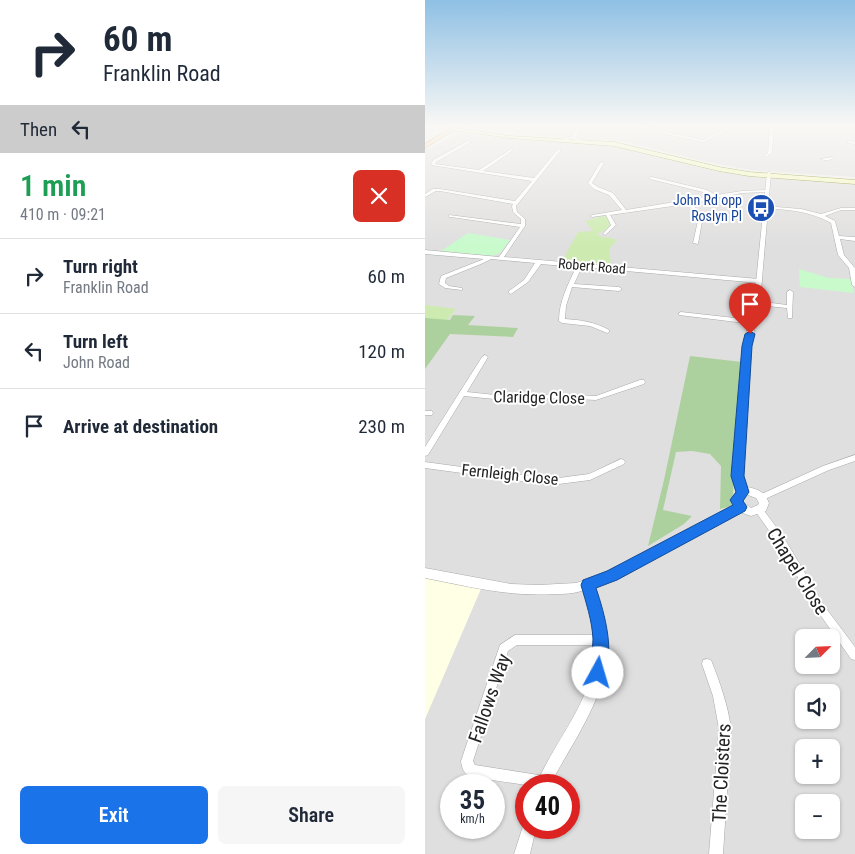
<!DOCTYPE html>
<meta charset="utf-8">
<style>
body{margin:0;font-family:"Roboto Condensed",sans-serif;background:#f6f6f7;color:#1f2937;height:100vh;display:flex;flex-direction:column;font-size:19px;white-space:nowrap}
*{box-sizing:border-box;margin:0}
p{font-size:16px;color:#747a83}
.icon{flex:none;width:28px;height:28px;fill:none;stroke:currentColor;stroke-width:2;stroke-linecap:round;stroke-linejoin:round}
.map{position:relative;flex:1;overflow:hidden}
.details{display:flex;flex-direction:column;background:#fff;width:425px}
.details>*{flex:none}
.hud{background:#fff;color:#1f2937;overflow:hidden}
.needle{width:32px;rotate:66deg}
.tools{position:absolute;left:370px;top:629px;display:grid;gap:10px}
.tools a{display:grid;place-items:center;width:45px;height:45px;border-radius:8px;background:#fff;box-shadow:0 1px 4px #0004;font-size:25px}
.speed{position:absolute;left:15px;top:774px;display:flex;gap:10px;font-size:25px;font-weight:700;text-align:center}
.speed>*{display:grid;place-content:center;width:65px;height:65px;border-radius:50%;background:#fff;box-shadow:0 1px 4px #0004;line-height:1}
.speed small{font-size:12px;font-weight:400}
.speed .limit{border:8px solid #d22;background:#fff;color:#111}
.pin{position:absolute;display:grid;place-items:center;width:42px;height:42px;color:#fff;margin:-51px -21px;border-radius:50% 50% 50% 0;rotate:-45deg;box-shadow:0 0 5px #0007}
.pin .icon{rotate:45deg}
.me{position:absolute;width:55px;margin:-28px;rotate:6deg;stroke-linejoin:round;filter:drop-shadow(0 0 4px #0008)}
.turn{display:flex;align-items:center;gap:18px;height:105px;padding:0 20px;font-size:22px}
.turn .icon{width:65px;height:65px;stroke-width:2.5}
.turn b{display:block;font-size:35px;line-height:42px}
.then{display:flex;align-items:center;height:48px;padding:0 20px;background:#0003;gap:10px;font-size:19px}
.round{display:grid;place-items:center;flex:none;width:52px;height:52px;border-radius:8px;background:#f6f6f7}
.overview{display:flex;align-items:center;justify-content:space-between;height:85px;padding:0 20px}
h1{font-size:30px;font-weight:600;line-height:38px;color:#1e9e55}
.action{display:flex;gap:10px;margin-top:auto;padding:10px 20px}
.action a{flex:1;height:58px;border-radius:8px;background:#1a73e8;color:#fff;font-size:20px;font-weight:600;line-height:58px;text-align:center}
.action a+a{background:#f6f6f7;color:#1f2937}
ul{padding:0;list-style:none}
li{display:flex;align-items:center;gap:15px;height:75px;padding:0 20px;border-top:1px solid #e0e1e3}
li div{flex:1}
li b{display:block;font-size:19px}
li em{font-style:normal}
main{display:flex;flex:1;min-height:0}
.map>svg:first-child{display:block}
.residential{fill:#e0dfdf;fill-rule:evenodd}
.education{fill:#ffffe5}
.grass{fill:#cdebb0}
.forest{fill:#add19e}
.park{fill:#c8facc}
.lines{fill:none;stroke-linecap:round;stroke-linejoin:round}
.minor-casing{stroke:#a9a9a9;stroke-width:1}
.tertiary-casing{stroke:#a9a9a9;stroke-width:1}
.secondary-casing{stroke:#707d05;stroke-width:1}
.primary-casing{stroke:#a06b00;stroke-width:1}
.minor{fill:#fff;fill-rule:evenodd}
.tertiary{fill:#fff;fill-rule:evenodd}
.secondary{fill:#f7fabf;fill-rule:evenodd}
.primary{fill:#fcd6a4;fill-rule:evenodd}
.route{fill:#1a73e8;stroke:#114b97}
.labels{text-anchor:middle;stroke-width:4;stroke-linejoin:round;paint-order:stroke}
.far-transit-label{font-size:14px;fill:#164399;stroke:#fff;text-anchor:end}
.far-street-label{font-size:14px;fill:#222;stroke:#fff}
.street-label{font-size:16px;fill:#222;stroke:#fff}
.near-street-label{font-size:19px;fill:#222;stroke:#fff}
</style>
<main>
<section class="details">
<div class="hud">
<div class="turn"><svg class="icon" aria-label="right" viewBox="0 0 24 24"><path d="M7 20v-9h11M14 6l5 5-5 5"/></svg><div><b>60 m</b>Franklin Road</div></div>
<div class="then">Then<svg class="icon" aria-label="left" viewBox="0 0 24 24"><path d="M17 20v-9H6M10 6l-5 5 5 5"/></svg></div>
</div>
<div class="overview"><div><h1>1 min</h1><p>410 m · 09:21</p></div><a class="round" style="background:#d93025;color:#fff"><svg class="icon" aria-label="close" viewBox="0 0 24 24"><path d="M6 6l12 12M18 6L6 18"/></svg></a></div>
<ul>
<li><svg class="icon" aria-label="right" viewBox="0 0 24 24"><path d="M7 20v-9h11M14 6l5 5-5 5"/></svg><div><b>Turn right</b><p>Franklin Road</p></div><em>60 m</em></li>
<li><svg class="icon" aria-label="left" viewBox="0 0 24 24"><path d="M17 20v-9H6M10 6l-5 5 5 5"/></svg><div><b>Turn left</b><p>John Road</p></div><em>120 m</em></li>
<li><svg class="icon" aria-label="arrive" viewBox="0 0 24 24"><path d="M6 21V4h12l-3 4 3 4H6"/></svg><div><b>Arrive at destination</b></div><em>230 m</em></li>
</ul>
<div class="action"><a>Exit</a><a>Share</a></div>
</section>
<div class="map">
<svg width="430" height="854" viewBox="0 0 430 854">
<rect width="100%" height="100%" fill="#f2efe9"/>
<g class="residential">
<path d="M43 126H430V177L325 170 283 162 195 141 94 133Z"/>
<path d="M36 133 100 140 159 143 194 147 290 171 317 175 430 184V854H0V719L58 584 0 573V150ZM379 638H406V665H379ZM379 692H406V720H379ZM379 748H406V775H379ZM26 785H69V828H26ZM101 785H144V828H101ZM379 802H406V830H379Z"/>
</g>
<path class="education" d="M0 573 58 584 0 719Z"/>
<g class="grass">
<path d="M178 216 181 217 187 223 186 227 172 234C178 239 185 237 192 240L184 249 186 263 183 264 137 261 153 232 168 231 160 221Z"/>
<path d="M0 305 31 309 20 323 0 321Z"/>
</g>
<g class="forest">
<path d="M28 315 50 316 43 325 93 328 88 337 25 334 0 369V318L25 320Z"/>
<path d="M265 356 317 362 307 506 295 509 296 466 285 454 267 451 251 452 238 510 267 516 259 524 223 546 239 480Z"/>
</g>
<g class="park">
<path d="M43 233 85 240 75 253 66 256 16 251Z"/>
<path d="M374 269 404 278 426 279 429 293 375 287Z"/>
</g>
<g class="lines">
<defs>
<g id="minor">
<path d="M152 126H156L150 138 157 140V142L148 139 132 141 130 140 147 137Z"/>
<path d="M204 126H216L234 129 241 126H248L237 130 241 132 278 140 298 130V126H302V131L278 142 239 134 233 131Z"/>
<path d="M345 126H349L347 153 341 157 339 156 343 153Z"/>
<path d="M43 141 46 142 11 162 10 164 54 170 86 149 88 150 87 151 58 171 109 178 133 149 136 150 91 206 92 212 100 219V226L79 257 334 279 337 281 334 283 157 267 149 284 194 287 197 289 194 291 147 287 141 306 140 319C156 320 170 322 184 330V332L182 333 165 326 137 323 134 321C134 301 143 285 151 267L116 264 103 282 86 294 84 293V291L99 280 110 263 66 259 56 264 21 278 20 283 24 286 37 288V290L20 288 14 284 16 276 59 259 0 254V250L74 257 95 227 26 217H24V215L96 224V219L88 212 87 206 88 204 15 191H11L0 197V194L8 189H15L90 201 107 181 6 165 8 160Z"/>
<path d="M423 141 430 142V144L422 143Z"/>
<path d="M408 157 409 158C406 160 399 161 396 159Z"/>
<path d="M177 162 179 163 167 183 173 187 188 193 201 210 286 196 278 192 225 179V177H227L282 190 291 195 317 191 342 190 344 191 342 192 317 193 266 203 278 216 273 244 268 243 274 216 262 204 185 215 191 225 180 235 178 234 186 225 181 215 167 217 165 216 167 215 197 210 184 195 169 189 163 183 175 163Z"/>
<path d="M339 206 376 209 396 214 416 208H430V210H416L400 216 410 221 414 236 430 237V241L415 239 419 255 430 268V287L427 285 424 268 413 255 406 223C385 211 364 210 341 208L339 207Z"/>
<path d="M365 290 368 292 367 318H363L362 308 332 305 329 303 332 301 362 305V292Z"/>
<path d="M256 312 328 320 331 322 328 324 254 315V313Z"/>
<path d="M60 355 63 357 42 392 89 397 131 394 171 396 215 380H219L220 382 219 384 171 400 131 398 89 401 39 396 3 455 0 456V447L57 357Z"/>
<path d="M0 411H7L8 413 7 415H0Z"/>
<path d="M430 455V461L404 470 340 499 337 500 334 499 333 497 334 495 398 466Z"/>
<path d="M196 459 199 460 200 462 199 464 165 480 126 485 0 468V462L126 479 164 474Z"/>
<path d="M334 507 337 508 358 536 400 607 430 647V660L426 659 394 613 352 542 331 512 330 510 331 508Z"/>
<path d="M90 635H176L180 637 181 640 180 643 176 645H92L83 651 48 761 50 765 120 776 124 778 126 782 125 785H101L47 777C39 774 37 769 36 761L74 648 75 645Z"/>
<path d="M282 659 286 660C295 683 303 705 306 729L298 854H284L294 729 288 696 277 664 278 660Z"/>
</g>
<g id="tertiary">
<path d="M344 172 346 173 335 303 326 346 317 476 320 487C332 488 340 492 344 503L341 511 326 516 315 512 191 579 169 587C174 604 180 621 182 639 186 693 148 740 125 785H111C131 737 174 695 170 639 169 623 163 606 159 590 149 594 139 594 128 594 84 597 42 586 0 578V568L86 584 114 585 151 583 184 572 309 506 307 497 312 492 307 476 318 346 329 303 342 173ZM323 495 331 498 334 503 333 505 326 508 318 502 317 499Z"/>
<path d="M101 822V828H111L105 854H89L99 823Z"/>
</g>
<path id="secondary" d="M29 128 85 136 189 142 294 167 324 172 430 180V184L324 176 294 171 189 146 85 138 27 130Z"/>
<path id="primary" d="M29 126H35L0 148V144Z"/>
</defs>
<use href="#minor" class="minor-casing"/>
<use href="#tertiary" class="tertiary-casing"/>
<use href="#secondary" class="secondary-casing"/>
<use href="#primary" class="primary-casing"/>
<use href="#minor" class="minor"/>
<use href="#tertiary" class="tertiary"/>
<use href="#secondary" class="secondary"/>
<use href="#primary" class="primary"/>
</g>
<linearGradient id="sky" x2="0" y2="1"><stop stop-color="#8fc0e4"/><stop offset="0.51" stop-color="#f9f8f5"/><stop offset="1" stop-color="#f9f8f5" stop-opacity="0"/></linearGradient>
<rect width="430" height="246" fill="url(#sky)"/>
<path class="route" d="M325 331 330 334 327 346 319 476 324 492 318 501 322 507 320 511 192 580 171 588C180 615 190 651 179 678L173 681 167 678C162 666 168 652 168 639 167 620 161 603 156 585L158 580 182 571 308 505 305 500 311 492 306 476 317 346 320 334Z"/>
<defs>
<symbol id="bus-disc" viewBox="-11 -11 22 22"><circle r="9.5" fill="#1a4fb4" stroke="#fff"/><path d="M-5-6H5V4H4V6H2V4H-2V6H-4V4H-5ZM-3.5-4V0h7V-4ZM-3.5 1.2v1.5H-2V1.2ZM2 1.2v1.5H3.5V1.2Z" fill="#fff"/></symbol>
</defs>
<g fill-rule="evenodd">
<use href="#bus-disc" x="320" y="192" width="32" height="32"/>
</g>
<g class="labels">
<g class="far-transit-label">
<text x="317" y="205">John Rd opp<tspan x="317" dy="16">Roslyn Pl</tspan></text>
</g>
<g class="far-street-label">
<text transform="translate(167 266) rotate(5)" y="5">Robert Road</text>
</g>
<g class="street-label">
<text transform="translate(114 397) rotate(1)" y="6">Claridge Close</text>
<text transform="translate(85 474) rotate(6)" y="6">Fernleigh Close</text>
</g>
<g class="near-street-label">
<text transform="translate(373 571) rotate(58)" y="7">Chapel Close</text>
<text transform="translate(64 698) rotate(-71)" y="7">Fallows Way</text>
<text transform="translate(296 773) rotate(-87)" y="7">The Cloisters</text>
</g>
</g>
</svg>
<div class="tools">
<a><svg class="needle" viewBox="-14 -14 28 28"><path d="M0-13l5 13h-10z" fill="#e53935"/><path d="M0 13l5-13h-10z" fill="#747a83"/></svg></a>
<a><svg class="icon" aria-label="sound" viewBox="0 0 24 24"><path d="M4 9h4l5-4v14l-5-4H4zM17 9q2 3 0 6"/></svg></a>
<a>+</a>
<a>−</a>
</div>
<div class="speed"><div>35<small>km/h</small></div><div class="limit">40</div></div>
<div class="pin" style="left:325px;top:334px;background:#d93025"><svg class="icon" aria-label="arrive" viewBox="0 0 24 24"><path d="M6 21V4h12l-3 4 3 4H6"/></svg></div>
<svg class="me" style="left:173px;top:673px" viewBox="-20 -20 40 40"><circle r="19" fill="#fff"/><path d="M0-13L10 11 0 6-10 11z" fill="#1a73e8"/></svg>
</div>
</main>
